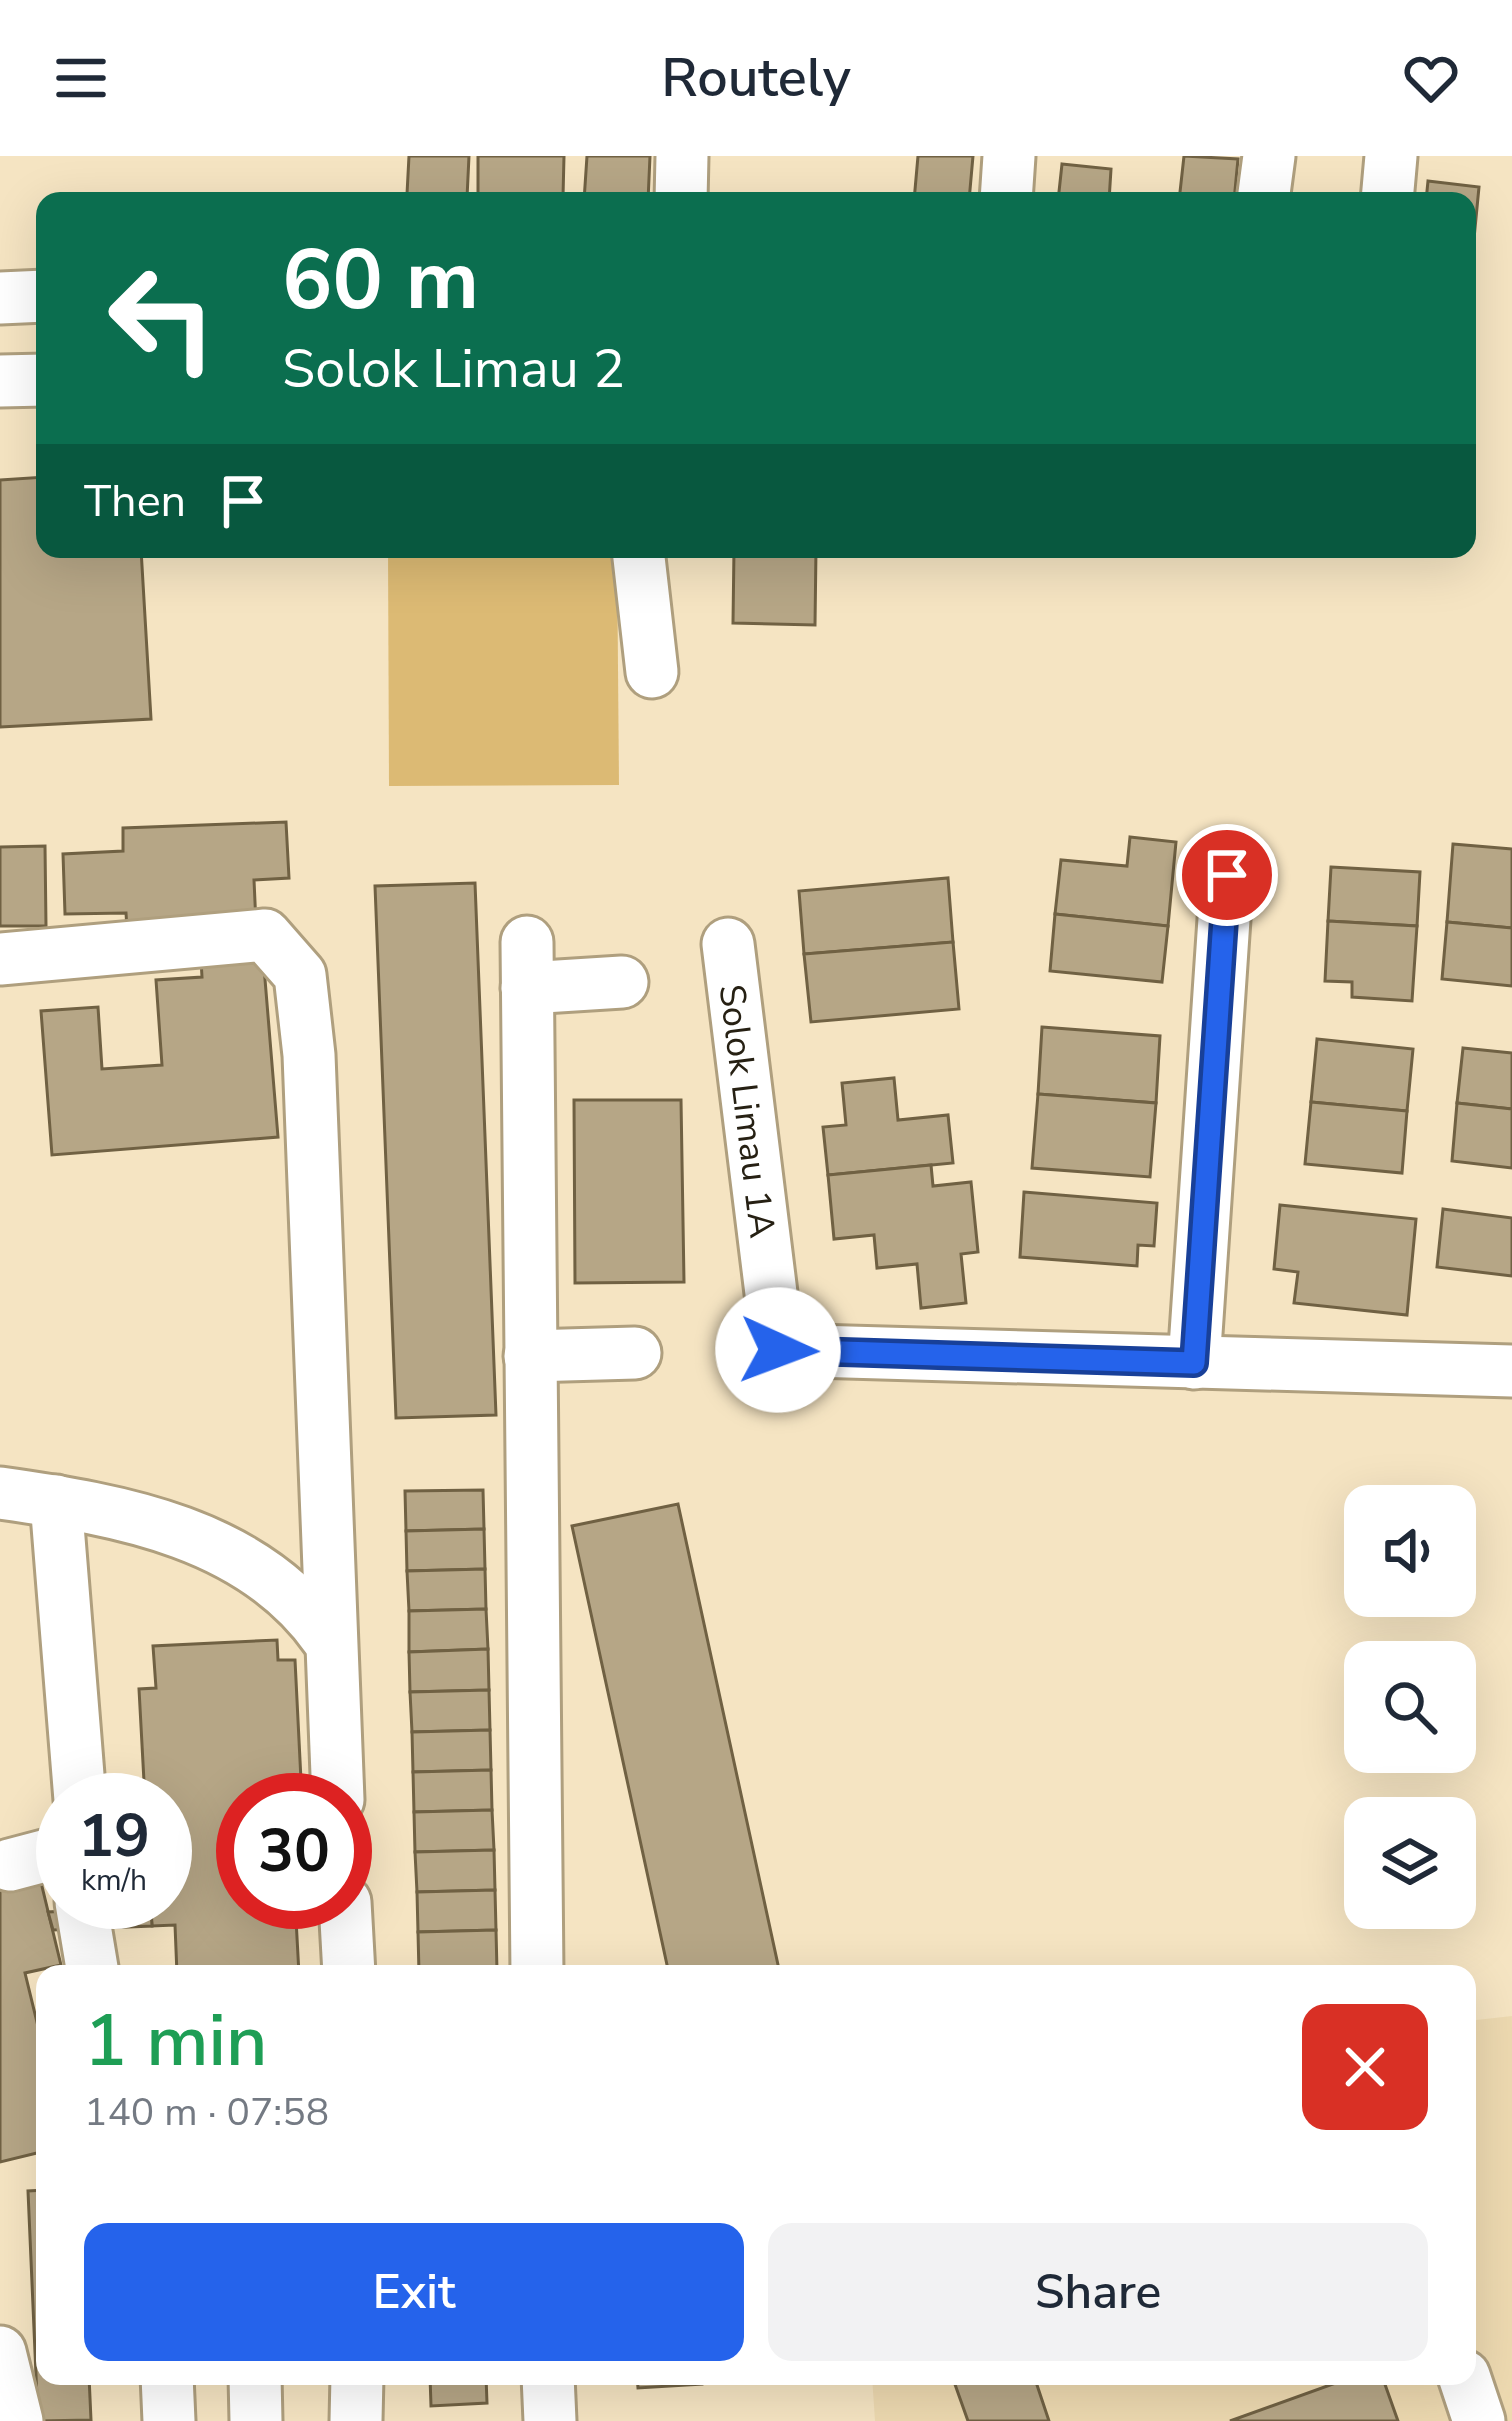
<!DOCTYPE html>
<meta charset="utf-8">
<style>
body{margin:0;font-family:"Nunito Sans",sans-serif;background:#f2f2f3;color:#1f2937;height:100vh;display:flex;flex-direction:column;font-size:45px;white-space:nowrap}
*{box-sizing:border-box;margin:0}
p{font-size:39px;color:#747a83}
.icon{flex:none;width:66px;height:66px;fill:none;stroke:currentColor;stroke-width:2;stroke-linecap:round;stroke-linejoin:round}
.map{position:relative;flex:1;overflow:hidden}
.side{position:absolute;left:36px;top:1809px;width:1440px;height:420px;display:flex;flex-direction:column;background:#fff;border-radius:24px;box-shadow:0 12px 48px #0002}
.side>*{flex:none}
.guide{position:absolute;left:36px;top:36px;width:1440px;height:366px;border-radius:24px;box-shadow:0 12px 48px #0002;background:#0b6e4f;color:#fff;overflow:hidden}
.buttons{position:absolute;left:1344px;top:1329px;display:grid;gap:24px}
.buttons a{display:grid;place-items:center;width:132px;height:132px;border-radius:24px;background:#fff;box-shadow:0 12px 48px #0002;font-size:60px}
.speed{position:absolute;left:36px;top:1617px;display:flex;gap:24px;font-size:60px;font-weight:700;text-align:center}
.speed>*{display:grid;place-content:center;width:156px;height:156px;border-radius:50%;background:#fff;box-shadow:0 12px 48px #0002;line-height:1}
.speed small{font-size:30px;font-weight:400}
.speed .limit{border:18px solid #d22;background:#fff;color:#111}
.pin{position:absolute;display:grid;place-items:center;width:102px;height:102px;color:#fff;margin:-51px;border:6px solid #fff;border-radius:50%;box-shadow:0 3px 12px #0007}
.me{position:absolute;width:132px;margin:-66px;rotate:92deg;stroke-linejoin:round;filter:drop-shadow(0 0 9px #0008)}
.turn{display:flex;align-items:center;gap:42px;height:252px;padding:0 48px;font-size:54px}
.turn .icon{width:156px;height:156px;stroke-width:2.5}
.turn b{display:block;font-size:84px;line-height:102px}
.then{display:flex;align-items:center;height:114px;padding:0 48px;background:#0003;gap:24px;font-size:45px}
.round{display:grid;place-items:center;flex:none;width:126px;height:126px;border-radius:24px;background:#f2f2f3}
.headline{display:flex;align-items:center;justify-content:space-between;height:204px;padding:0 48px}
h1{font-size:72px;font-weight:600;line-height:90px;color:#1e9e55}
.action{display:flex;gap:24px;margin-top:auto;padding:24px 48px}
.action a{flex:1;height:138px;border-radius:24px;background:#2563eb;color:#fff;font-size:48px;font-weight:600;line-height:138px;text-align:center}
.action a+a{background:#f2f2f3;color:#1f2937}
header{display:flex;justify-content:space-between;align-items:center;height:156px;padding:0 48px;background:#fff;font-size:54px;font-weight:600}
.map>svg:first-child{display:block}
.built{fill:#edd9b0}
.green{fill:#dcba74}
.building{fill:#b6a686;stroke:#706143;stroke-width:3}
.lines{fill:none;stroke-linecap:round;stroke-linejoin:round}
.minor-casing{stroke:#af9f7e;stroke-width:57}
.minor{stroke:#fff;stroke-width:51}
.route-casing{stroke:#184099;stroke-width:30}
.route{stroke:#2563eb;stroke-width:21}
.labels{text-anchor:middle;stroke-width:12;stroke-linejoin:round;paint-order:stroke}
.street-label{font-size:36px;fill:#262013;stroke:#fff}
</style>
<header><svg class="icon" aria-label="menu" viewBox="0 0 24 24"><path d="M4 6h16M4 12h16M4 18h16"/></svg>Routely<svg class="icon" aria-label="heart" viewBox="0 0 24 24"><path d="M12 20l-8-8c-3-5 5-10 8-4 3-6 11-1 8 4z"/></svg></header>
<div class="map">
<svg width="1512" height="2265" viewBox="0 0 1512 2265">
<rect width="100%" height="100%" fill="#f5e4c2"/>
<path class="built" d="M1512 1860V2265H875L872 2220H1467V1865Z"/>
<path class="green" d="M388 393H617L619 629 389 630Z"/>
<g class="building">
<path d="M409 0H469L467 42 407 38Z"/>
<path d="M478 0H564L563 41 478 39Z"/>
<path d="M587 0H650L648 45H584Z"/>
<path d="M918 0H973L969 45H914Z"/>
<path d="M1184 0 1238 3 1234 45H1179Z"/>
<path d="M1062 8 1111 13 1109 45H1058Z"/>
<path d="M1428 25 1479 31 1467 155V45H1426Z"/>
<path d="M45 321V393H141L151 563 0 571V324Z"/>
<path d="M734 393H816L815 469 733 467Z"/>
<path d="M286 666 289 722 254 724 256 768 127 773 126 757 65 758 63 698 123 695V672Z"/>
<path d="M1130 681 1176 686 1168 770 1055 758 1061 704 1127 710Z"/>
<path d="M1453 688 1512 693V772L1447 766Z"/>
<path d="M45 690 46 770H0V691Z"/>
<path d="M1331 711 1420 716 1417 770 1328 765Z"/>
<path d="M948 722 953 786 804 798 799 735Z"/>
<path d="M475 727 496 1259 396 1262 375 730Z"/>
<path d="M1055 758 1168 770 1162 826 1050 815Z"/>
<path d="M1328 765 1417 770 1412 845 1352 841V826L1325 825Z"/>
<path d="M1447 766 1512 772V830L1442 823Z"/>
<path d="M953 786 959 853 811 866 804 798Z"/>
<path d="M263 799 278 981 52 999 41 855 98 851 102 913 162 909 156 824 202 821 201 804Z"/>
<path d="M1042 871 1160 880 1156 947 1038 938Z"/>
<path d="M1317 883 1413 893 1407 955 1311 946Z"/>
<path d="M1463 892 1512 897V953L1457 947Z"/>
<path d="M894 922 898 964 948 959 953 1007 828 1019 823 971 846 969 842 927Z"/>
<path d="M1038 938 1156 947 1150 1021 1032 1012Z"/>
<path d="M574 944H681L684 1126 575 1127Z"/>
<path d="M1311 946 1407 955 1402 1017 1305 1008Z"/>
<path d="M1457 947 1512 953V1012L1452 1005Z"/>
<path d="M931 1009 933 1030 971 1026 978 1096 961 1098 966 1147 921 1152 917 1108 877 1112 874 1079 834 1083 828 1019Z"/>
<path d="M1024 1036 1157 1047 1154 1090 1138 1089 1137 1110 1020 1101Z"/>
<path d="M1280 1049 1416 1063 1407 1159 1294 1147 1298 1116 1274 1113Z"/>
<path d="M1443 1053 1512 1062V1120L1437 1111Z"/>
<path d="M483 1334 484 1373 406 1375 405 1335Z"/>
<path d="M678 1348 780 1818H669L572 1370Z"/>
<path d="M484 1373 485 1413 407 1415 406 1375Z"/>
<path d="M485 1413 486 1453 409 1455 407 1415Z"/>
<path d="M486 1453 488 1493 409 1496V1455Z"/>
<path d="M277 1484 278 1504H295L302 1644H243V1746H308L309 1763H296L299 1818H177L175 1769 152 1770 150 1746H165V1644H145L139 1533 156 1532 153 1490Z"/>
<path d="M488 1493 489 1534 410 1536 409 1496Z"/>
<path d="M489 1534 490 1574 412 1576 410 1536Z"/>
<path d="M490 1574 491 1614 413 1616 412 1576Z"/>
<path d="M491 1614 492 1654 414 1656 413 1616Z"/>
<path d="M492 1654 494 1694 415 1696 414 1656Z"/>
<path d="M494 1694 495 1734 417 1736 415 1696Z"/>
<path d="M0 1718H39L61 1809 25 1817 45 1899V1995L0 2006Z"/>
<path d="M495 1734 496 1774 418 1776 417 1736Z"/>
<path d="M151 1751 152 1770 53 1774 48 1756Z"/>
<path d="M496 1774 497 1815 419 1817 418 1776Z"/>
<path d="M45 2034V2220H89L91 2264 38 2265 28 2035Z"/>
<path d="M430 2220H486L487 2247 431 2250Z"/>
<path d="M637 2220H702V2228L638 2232Z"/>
<path d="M952 2220H1034L1049 2265H968Z"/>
<path d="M1355 2220H1382L1398 2265H1230Z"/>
</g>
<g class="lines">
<defs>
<g id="minor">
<path d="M681 45 682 0"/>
<path d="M1006 45 1009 0"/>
<path d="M1263 45 1269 0"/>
<path d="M1387 45 1391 0"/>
<path d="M0 142 45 140"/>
<path d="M0 225 45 224"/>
<path d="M638 393 652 516"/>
<path d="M527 786 537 1818"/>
<path d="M728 788 778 1194 1512 1215"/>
<path d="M0 803 265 779 300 819 309 899 338 1644"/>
<path d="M527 832 622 826"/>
<path d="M530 1200 635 1197"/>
<path d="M1194 1207 1227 719"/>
<path d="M0 1337C121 1354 253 1377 327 1482"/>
<path d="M56 1345 80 1644"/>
<path d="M10 1709 63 1695"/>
<path d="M81 1746 93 1818"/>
<path d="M345 1746 349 1818"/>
<path d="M0 2196 17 2265"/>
<path d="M167 2220 169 2265"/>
<path d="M255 2220 256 2265"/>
<path d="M548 2220 550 2265"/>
<path d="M1464 2220 1479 2265"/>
<path d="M356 2265 357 2220"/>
</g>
</defs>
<use href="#minor" class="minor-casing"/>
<use href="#minor" class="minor"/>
</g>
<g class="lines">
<defs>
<path id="route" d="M778 1194 1194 1207 1227 719"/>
</defs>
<use href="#route" class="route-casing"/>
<use href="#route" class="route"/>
</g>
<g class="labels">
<g class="street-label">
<text transform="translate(748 955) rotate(83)" y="13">Solok Limau 1A</text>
</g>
</g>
</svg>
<div class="buttons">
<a><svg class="icon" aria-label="sound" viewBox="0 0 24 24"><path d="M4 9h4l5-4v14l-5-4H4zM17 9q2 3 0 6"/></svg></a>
<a><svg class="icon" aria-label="search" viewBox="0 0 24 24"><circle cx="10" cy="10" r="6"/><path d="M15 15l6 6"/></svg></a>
<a><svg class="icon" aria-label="layers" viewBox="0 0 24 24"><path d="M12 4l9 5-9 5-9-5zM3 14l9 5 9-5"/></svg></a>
</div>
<div class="speed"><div>19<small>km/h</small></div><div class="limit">30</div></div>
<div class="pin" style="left:1227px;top:719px;background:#d93025"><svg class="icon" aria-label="arrive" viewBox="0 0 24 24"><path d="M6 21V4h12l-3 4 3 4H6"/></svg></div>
<svg class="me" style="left:778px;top:1194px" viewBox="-20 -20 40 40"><circle r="19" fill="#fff"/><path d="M0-13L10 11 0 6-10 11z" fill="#2563eb"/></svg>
<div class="guide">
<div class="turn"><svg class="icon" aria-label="left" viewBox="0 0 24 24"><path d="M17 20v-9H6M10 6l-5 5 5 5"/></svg><div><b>60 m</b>Solok Limau 2</div></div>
<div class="then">Then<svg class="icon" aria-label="arrive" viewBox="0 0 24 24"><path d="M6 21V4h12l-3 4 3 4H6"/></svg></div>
</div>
<section class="side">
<div class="headline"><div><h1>1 min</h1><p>140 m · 07:58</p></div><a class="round" style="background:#d93025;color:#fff"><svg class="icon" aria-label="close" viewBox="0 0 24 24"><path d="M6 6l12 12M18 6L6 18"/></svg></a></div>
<div class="action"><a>Exit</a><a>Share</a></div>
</section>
</div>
